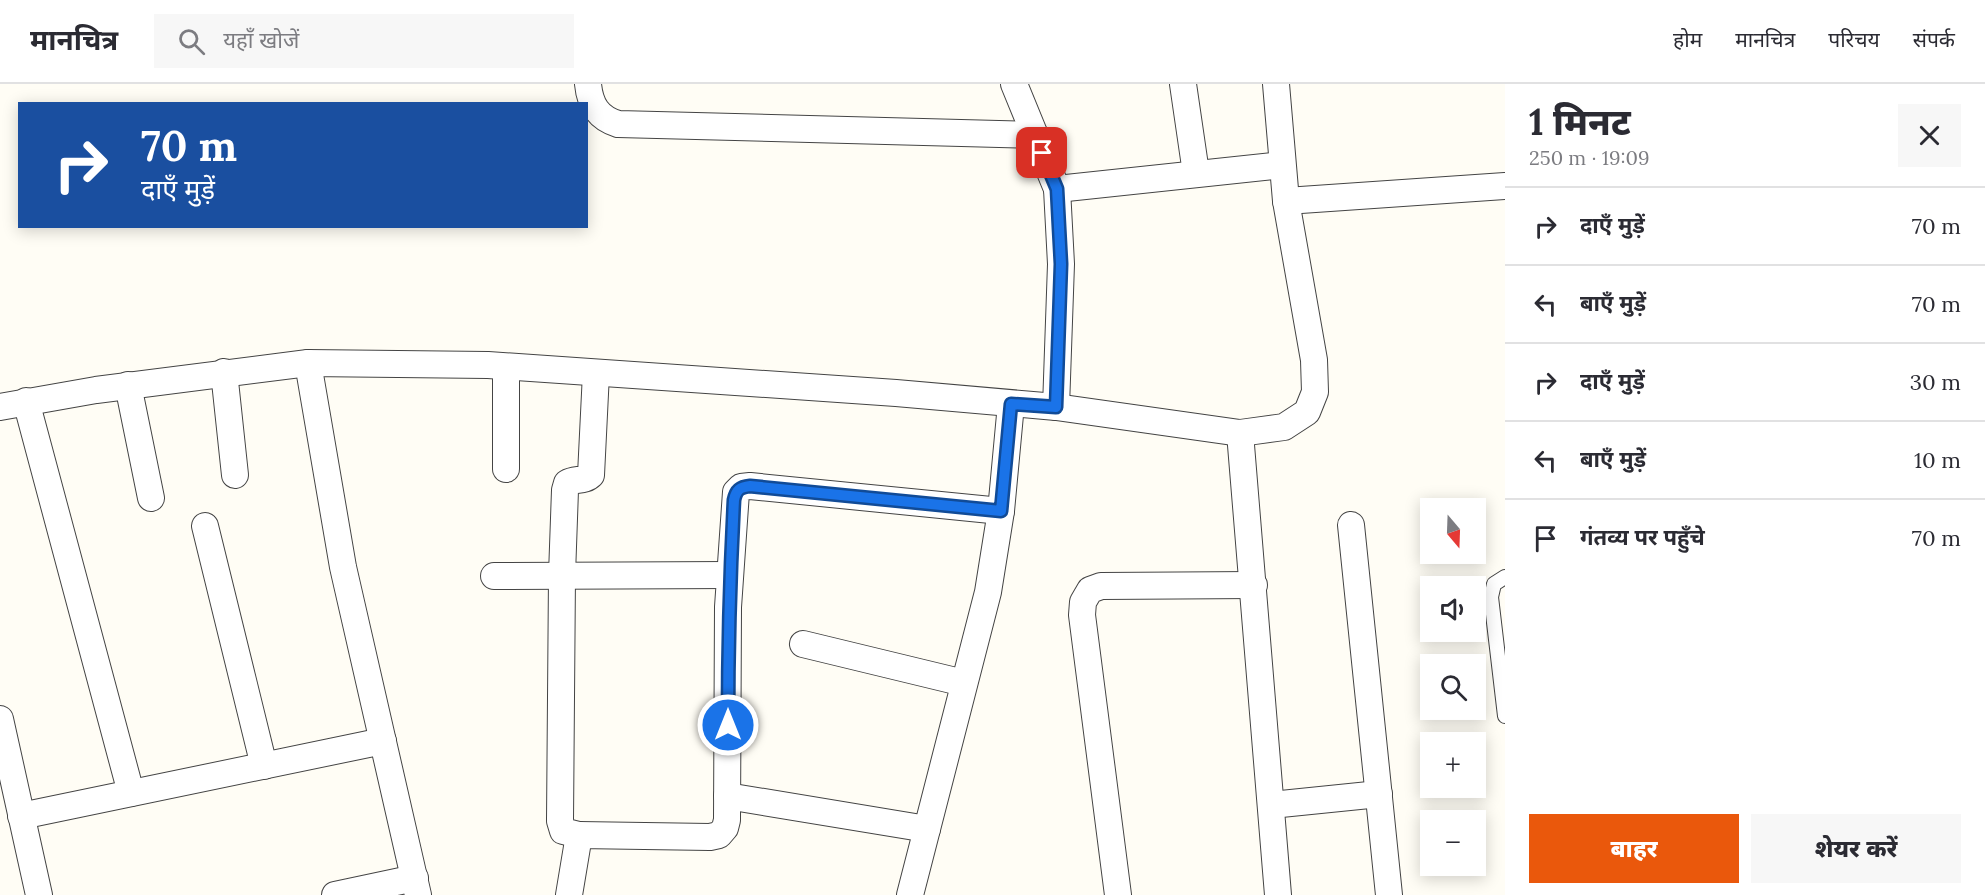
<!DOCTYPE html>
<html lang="hi">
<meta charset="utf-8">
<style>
body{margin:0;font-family:Lora,"Noto Sans Devanagari",serif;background:#f7f7f7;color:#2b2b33;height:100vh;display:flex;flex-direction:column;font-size:22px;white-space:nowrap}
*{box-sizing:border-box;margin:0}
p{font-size:20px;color:#7c7c81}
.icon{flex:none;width:33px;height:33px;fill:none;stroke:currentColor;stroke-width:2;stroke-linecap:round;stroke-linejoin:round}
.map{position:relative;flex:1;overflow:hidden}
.details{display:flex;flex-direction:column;background:#fff;width:480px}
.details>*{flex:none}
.guide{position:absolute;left:18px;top:18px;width:570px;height:126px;border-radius:0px;box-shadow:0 3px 15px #0003;background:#1a4fa0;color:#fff;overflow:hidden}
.needle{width:39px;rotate:161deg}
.tools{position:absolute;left:1420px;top:414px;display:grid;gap:12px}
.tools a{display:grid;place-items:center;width:66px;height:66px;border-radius:0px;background:#fff;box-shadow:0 3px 15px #0003;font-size:30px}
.pin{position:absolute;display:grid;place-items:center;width:51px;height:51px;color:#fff;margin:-26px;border-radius:12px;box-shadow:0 3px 9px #0006}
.me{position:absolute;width:66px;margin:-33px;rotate:0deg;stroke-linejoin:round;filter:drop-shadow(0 0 4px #0008)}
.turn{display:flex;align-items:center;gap:21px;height:126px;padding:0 24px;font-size:27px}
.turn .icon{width:78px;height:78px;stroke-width:2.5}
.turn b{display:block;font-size:42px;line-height:51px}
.round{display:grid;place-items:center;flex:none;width:63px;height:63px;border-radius:0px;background:#f7f7f7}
.overview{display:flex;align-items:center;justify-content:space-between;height:102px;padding:0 24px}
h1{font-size:36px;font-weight:800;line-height:45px}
.action{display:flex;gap:12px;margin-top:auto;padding:12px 24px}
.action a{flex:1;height:69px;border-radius:0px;background:#ea580c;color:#fff;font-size:24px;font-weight:800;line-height:69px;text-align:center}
.action a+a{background:#f7f7f7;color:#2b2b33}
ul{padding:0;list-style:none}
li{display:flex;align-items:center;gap:18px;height:78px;padding:0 24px;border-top:2px solid #e1e1e2}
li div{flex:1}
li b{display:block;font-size:22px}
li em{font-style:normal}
header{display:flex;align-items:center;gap:36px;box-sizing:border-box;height:84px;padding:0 30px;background:#fff;border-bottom:2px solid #e1e1e2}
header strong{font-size:28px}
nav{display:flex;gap:33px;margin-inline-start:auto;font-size:21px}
.search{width:420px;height:54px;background:#f7f7f7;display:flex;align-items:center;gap:15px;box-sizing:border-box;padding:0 21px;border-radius:0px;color:#7c7c81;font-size:22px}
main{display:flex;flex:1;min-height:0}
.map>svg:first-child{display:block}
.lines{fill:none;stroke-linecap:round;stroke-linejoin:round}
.lane-casing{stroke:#444;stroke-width:16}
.street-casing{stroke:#444;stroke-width:28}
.lane{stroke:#fff;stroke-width:14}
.street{stroke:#fff;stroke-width:26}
.route-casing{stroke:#114b97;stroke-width:15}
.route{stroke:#1a73e8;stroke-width:10}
</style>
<header>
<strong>मानचित्र</strong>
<div class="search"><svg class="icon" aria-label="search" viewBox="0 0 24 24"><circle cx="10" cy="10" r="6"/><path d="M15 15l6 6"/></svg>यहाँ खोजें</div>
<nav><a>होम</a><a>मानचित्र</a><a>परिचय</a><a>संपर्क</a></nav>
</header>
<main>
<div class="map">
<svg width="1505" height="811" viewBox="0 0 1505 811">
<rect width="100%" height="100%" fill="#fffdf5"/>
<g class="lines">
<defs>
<path id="lane" d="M1505 493 1494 500 1491 513 1505 632"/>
<g id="street">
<path d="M588 0C590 21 598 34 618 40L1035 51"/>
<path d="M1014 0 1057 105 1061 180 1056 323"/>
<path d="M1183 0 1196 89"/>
<path d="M1057 105 1282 81"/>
<path d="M1286 117 1505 102"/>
<path d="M308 279 343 483 418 811"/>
<path d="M224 288 235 391"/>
<path d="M128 301 151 414"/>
<path d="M26 317 131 709"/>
<path d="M0 323 96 306 308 279 488 281 896 309 1056 323 1240 349 1284 343 1307 328 1315 308 1314 276 1286 117 1276 0"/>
<path d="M1240 349 1278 811"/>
<path d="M506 385V283"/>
<path d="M1351 441 1389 811"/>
<path d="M205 442 264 682"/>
<path d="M494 492 730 491"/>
<path d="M803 560 964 599"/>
<path d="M0 635 39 811"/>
<path d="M727 712 927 745"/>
<path d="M1271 721 1379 710"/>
<path d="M21 732 383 657"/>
<path d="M579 751 563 747 560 737 562 491 565 406 567 399C575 394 584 398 591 391L596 289"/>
<path d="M335 811 415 794"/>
<path d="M569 811 579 751 710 753 719 751 725 744 727 736 728 523 736 408 741 403 750 402 1001 427"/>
<path d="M910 811 988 508 1001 427 1011 320"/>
<path d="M1118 811 1082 531 1083 518 1090 506 1101 502 1254 501"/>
</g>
</defs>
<use href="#lane" class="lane-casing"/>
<use href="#street" class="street-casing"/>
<use href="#lane" class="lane"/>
<use href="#street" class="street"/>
</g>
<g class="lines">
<defs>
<path id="route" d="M728 641C728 566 730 491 734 416 736 406 740 403 750 402L1001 427 1011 320 1056 323 1061 180 1059 143 1057 105 1042 69"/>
</defs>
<use href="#route" class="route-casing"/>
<use href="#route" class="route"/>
</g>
</svg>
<div class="tools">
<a><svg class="needle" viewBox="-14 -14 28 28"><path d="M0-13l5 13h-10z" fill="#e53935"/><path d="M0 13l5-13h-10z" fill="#7c7c81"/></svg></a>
<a><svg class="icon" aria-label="sound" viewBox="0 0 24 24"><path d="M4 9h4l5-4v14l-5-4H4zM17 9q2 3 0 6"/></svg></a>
<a><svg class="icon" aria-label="search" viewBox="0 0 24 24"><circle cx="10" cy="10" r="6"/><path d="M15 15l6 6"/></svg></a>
<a>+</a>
<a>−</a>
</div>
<div class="pin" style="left:1042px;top:69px;background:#d93025"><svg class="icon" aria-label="arrive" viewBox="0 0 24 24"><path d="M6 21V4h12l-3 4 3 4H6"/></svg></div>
<svg class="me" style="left:728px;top:641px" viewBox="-20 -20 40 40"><circle r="17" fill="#1a73e8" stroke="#fff" stroke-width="3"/><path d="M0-11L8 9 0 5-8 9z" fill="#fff"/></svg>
<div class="guide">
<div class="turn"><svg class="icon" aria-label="right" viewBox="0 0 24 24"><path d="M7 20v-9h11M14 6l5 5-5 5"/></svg><div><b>70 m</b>दाएँ मुड़ें</div></div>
</div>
</div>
<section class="details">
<div class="overview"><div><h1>1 मिनट</h1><p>250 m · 19:09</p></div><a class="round"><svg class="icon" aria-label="close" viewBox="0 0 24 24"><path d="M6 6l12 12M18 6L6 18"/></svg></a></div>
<ul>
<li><svg class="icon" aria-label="right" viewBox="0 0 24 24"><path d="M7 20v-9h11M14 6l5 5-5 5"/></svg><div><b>दाएँ मुड़ें</b></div><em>70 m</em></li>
<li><svg class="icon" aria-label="left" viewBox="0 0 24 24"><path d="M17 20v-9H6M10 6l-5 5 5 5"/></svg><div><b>बाएँ मुड़ें</b></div><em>70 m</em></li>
<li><svg class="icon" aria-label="right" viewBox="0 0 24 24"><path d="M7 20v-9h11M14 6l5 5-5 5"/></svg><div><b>दाएँ मुड़ें</b></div><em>30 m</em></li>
<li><svg class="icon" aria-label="left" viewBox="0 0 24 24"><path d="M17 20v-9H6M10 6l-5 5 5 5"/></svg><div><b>बाएँ मुड़ें</b></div><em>10 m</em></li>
<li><svg class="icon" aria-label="arrive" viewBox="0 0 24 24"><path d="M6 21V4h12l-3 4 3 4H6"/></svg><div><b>गंतव्य पर पहुँचे</b></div><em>70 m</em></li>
</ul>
<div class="action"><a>बाहर</a><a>शेयर करें</a></div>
</section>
</main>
